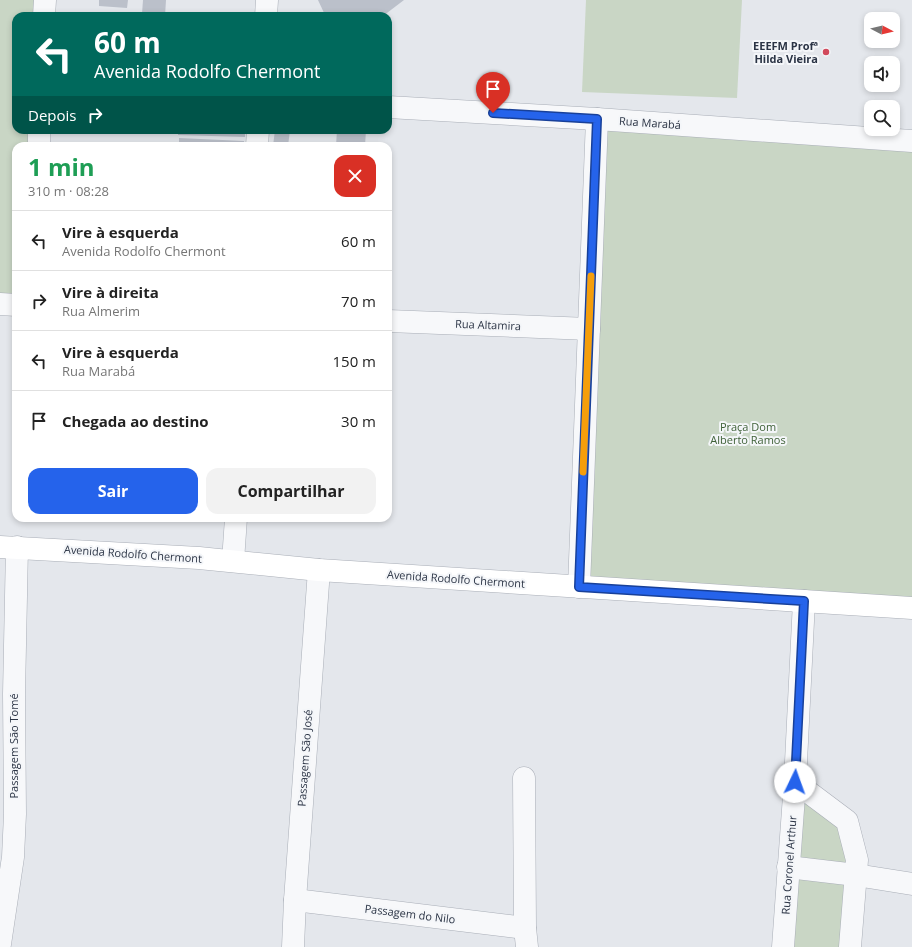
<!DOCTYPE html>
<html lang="pt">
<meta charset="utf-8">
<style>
body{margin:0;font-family:"Open Sans",sans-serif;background:#f2f2f2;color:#222;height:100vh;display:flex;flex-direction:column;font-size:15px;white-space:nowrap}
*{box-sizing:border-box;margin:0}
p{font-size:13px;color:#767676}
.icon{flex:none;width:22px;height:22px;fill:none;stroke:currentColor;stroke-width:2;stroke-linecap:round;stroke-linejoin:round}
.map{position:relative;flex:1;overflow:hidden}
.panel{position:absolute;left:12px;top:142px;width:380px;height:380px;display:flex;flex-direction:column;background:#fff;border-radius:12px;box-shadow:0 2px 6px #0003}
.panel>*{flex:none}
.top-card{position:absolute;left:12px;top:12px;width:380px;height:122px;border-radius:12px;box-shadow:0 2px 6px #0003;background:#00695c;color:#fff;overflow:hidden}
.needle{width:26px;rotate:97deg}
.buttons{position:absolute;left:864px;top:12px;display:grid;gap:8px}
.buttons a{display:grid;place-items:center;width:36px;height:36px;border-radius:8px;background:#fff;box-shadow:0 2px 6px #0003;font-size:20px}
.pin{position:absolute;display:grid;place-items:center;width:34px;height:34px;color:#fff;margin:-41px -17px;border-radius:50% 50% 50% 0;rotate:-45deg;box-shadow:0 0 4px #0007}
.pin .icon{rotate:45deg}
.me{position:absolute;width:44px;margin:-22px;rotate:3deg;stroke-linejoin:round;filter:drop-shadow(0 0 3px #0008)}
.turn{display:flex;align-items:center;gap:14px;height:84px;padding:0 16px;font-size:18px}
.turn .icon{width:52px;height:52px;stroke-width:2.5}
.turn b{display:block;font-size:28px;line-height:34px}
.then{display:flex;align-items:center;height:38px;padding:0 16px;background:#0003;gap:8px;font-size:15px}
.round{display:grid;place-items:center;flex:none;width:42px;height:42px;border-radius:12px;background:#f2f2f2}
.headline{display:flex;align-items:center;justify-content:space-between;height:68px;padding:0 16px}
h1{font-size:24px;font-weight:700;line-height:30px;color:#1e9e55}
.action{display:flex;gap:8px;margin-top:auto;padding:8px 16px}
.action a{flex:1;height:46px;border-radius:12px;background:#2563eb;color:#fff;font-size:16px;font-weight:700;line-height:46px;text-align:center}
.action a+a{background:#f2f2f2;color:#222}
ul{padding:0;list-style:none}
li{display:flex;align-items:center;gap:12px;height:60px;padding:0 16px;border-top:1px solid #e0e0e0}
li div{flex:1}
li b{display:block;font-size:15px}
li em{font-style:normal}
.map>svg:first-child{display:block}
.green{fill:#c9d6c5}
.building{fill:#bbc0ca}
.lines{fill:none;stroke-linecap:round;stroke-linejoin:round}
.minor-casing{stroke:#a9aeb7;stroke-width:23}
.secondary-casing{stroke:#a9aeb7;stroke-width:23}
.minor{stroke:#f7f8fa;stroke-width:22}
.secondary{stroke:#fff;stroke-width:22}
.route-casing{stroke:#184099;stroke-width:10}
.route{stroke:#2563eb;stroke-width:7}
.slow{stroke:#f59e0b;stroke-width:7}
.poi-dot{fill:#d1495b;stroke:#f4f6f9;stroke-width:1.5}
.labels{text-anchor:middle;stroke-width:4;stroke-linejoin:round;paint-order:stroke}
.poi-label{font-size:11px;font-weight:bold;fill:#2b3445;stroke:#f4f6f9;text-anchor:end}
.street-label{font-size:11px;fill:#2b3445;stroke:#f4f6f9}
.park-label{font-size:11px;fill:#3f6138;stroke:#f4f6f9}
</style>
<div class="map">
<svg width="912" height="947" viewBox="0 0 912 947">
<rect width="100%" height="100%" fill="#e4e7ec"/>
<g class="green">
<path d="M0 0H45L44 16H16V130H39V146H16V311H0Z"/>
<path d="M586 0H742L737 98 582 92Z"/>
<path d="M597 119 912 141V608L579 587Z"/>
<path d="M795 782 847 821 850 947H783Z"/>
</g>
<g class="building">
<path d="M99 0H128L127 8 99 6Z"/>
<path d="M143 0H166L165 16 142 14Z"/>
<path d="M318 0H404L383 16H328L325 15Z"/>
<path d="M178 130H245V137L178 135Z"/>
<path d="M275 130H290L288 146H273Z"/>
<path d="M337 130H366L365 146H336Z"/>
<path d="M179 138 244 141V146H179Z"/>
</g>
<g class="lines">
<defs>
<g id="minor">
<path d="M44 16 45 0"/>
<path d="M266 16 267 0"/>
<path d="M388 107 597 119 912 141"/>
<path d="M39 146V130"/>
<path d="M257 146 258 130"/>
<path d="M0 304 16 305"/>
<path d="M388 321 589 329"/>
<path d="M233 561 236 518"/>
<path d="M579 587 597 119"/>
<path d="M524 778 525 928 527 947"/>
<path d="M795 782 847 821 857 860 850 947"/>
<path d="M788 867 856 875 912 884"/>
<path d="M295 900 525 928"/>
<path d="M0 944 13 857 15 814 14 694 17 547"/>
<path d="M293 947 295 900 319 570"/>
<path d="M783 947 795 782 804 601"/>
</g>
<path id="secondary" d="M0 547 199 558 319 570 912 608"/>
</defs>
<use href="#minor" class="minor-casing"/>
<use href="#secondary" class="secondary-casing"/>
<use href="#minor" class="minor"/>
<use href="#secondary" class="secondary"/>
</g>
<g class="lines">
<defs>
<path id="route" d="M493 113 597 119 579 587 804 601 795 782"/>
</defs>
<use href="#route" class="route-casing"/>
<use href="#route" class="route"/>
<path class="slow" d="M583 472 591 276"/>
</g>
<circle class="poi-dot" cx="826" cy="52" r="4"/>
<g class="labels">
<g class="poi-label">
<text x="818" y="50">EEEFM Profª<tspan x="818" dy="13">Hilda Vieira</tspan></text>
</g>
<g class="street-label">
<text transform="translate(650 123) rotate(4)" y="4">Rua Marabá</text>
<text transform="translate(488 325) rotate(2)" y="4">Rua Altamira</text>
<text transform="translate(133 554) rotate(4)" y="4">Avenida Rodolfo Chermont</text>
<text transform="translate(456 579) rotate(4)" y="4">Avenida Rodolfo Chermont</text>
<text transform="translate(14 746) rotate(-90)" y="4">Passagem São Tomé</text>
<text transform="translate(305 758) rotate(-86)" y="4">Passagem São José</text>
<text transform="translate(789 865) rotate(-86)" y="4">Rua Coronel Arthur</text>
<text transform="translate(410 914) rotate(7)" y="4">Passagem do Nilo</text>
</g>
<g class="park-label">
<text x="748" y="431">Praça Dom<tspan x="748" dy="13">Alberto Ramos</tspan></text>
</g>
</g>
</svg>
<div class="buttons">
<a><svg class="needle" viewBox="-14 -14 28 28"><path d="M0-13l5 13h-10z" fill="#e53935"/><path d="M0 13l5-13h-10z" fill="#767676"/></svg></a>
<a><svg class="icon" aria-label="sound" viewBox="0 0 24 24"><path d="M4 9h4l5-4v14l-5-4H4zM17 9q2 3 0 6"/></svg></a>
<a><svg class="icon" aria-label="search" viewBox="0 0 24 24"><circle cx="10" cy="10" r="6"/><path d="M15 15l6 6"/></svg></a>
</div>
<div class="pin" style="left:493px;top:113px;background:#d93025"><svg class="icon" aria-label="arrive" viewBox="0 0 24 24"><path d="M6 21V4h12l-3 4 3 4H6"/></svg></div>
<svg class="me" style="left:795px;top:782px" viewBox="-20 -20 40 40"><circle r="19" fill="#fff"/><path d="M0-13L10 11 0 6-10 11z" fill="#2563eb"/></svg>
<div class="top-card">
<div class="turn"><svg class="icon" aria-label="left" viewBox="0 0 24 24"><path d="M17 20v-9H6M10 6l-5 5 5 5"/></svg><div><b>60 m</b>Avenida Rodolfo Chermont</div></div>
<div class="then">Depois<svg class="icon" aria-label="right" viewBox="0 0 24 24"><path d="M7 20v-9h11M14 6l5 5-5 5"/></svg></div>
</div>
<section class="panel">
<div class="headline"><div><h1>1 min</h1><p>310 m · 08:28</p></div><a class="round" style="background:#d93025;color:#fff"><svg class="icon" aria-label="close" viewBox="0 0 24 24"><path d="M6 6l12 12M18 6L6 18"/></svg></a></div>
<ul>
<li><svg class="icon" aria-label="left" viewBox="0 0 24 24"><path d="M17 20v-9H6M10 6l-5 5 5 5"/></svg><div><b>Vire à esquerda</b><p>Avenida Rodolfo Chermont</p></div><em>60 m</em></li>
<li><svg class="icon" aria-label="right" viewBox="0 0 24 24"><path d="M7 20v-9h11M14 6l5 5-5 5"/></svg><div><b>Vire à direita</b><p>Rua Almerim</p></div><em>70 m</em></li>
<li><svg class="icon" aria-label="left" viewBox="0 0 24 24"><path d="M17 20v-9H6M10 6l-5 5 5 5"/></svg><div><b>Vire à esquerda</b><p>Rua Marabá</p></div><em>150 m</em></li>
<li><svg class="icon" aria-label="arrive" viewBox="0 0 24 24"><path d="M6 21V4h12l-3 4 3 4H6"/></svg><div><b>Chegada ao destino</b></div><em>30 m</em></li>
</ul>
<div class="action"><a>Sair</a><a>Compartilhar</a></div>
</section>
</div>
